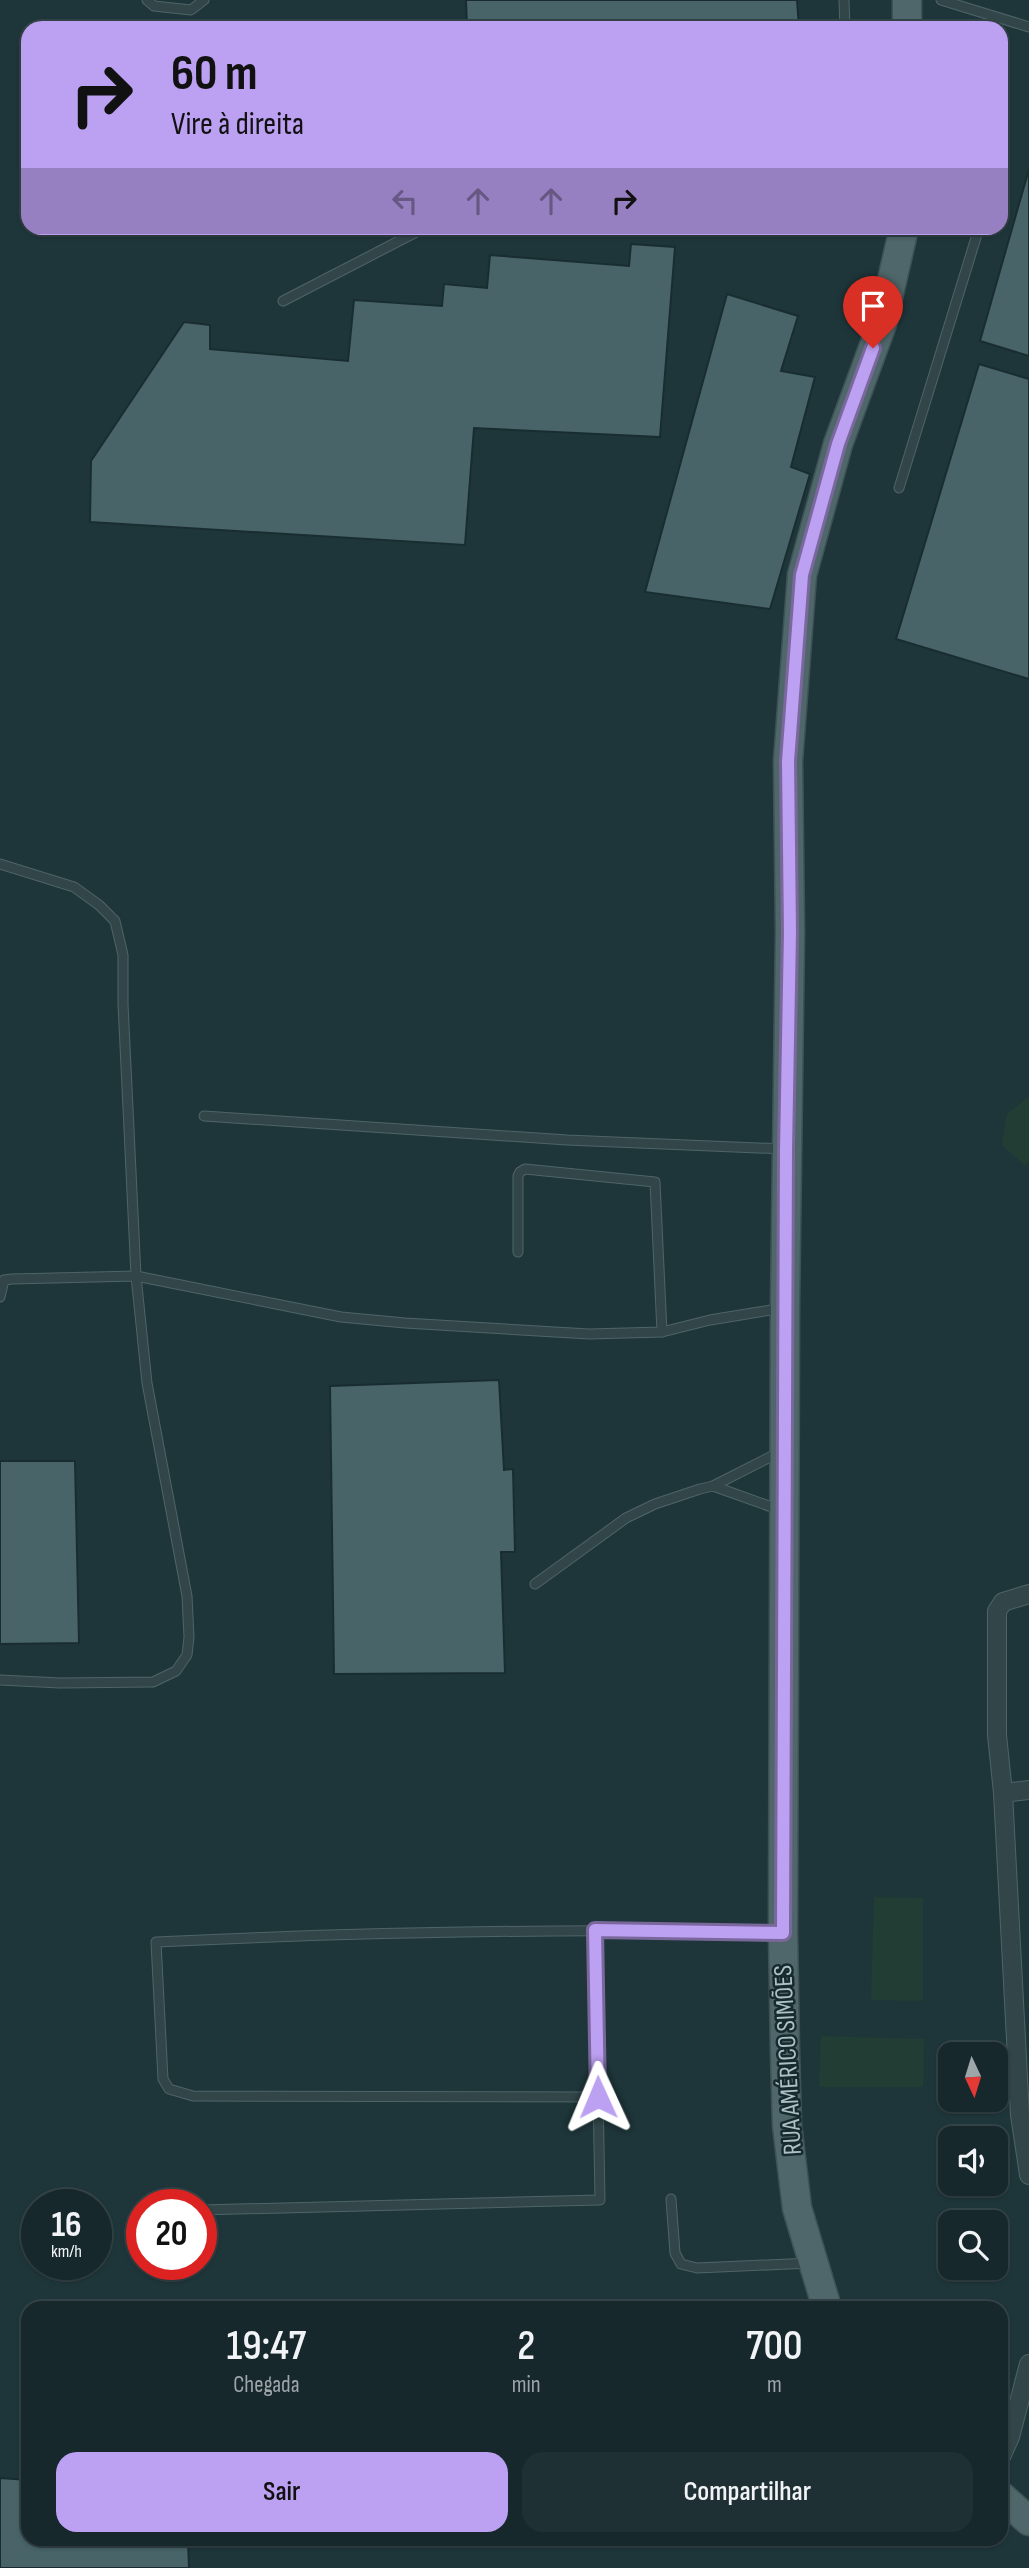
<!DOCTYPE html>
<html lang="pt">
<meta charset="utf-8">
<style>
body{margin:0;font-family:"Sofia Sans Condensed",sans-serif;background:#1f3034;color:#f1f3f6;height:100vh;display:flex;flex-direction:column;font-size:26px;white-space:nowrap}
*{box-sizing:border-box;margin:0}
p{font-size:23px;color:#9ea6a9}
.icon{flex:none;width:38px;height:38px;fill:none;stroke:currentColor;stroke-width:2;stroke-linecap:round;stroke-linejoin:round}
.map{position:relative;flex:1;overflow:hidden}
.drawer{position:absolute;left:21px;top:2301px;width:987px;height:245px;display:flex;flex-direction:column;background:#16282c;border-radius:21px;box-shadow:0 2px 5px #0004,0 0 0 2px #354448}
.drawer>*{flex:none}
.banner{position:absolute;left:21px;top:21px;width:987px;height:214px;border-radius:21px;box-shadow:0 2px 5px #0004,0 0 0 2px #354448;background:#bca0f2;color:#111;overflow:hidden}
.needle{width:46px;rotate:176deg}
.tools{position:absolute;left:938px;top:2042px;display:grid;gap:14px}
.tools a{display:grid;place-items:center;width:70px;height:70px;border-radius:14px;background:#16282c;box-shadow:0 2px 5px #0004,0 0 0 2px #354448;font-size:35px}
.speed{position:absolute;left:21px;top:2189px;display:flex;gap:14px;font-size:35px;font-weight:700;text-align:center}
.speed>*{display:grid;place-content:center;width:91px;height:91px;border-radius:50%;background:#16282c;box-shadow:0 2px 5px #0004,0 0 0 2px #354448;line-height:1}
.speed small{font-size:18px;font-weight:400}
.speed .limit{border:10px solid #d22;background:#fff;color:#111}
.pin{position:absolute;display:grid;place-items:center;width:60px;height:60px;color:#fff;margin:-72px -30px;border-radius:50% 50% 50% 0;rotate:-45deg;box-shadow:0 0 7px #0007}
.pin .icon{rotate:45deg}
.me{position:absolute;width:77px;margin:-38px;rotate:359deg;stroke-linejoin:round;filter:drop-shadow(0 0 5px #0008)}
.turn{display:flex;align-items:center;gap:24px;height:147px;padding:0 35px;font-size:32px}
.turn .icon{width:91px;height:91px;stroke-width:2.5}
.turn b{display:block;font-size:49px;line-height:60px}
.lanes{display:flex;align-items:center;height:66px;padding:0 35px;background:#0003;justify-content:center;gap:35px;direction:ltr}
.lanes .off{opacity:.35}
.eta{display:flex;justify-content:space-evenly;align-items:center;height:119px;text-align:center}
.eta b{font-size:42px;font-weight:600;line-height:49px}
.cta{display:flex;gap:14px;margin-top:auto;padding:14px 35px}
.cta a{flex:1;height:80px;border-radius:21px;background:#bca0f2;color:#111;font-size:28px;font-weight:600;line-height:80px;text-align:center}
.cta a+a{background:#1f3034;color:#f1f3f6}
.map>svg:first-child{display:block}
.green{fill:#223d33}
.building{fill:#486469;stroke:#192d30;stroke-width:2}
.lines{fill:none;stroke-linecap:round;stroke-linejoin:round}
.service-casing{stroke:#4f6468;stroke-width:11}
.minor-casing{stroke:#4f6468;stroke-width:20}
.primary-casing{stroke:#3e5256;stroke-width:31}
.service{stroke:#32464a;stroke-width:9}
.minor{stroke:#32464a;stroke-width:18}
.primary{stroke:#4f676a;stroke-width:28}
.route-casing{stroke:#7a689d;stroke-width:18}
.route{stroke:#bca0f2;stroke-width:12}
.labels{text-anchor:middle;stroke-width:5;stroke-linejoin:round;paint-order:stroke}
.street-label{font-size:26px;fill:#acc2c7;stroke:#172b2e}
</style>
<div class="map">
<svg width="1029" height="2568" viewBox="0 0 1029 2568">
<rect width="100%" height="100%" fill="#1e363a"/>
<g class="green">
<path d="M1029 1096V1162L1024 1165 1002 1145 1007 1114Z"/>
<path d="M874 1897 923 1898V2001L871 2000Z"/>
<path d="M821 2036 924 2039 923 2087H819Z"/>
</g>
<g class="building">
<path d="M466 0H797L799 28H467Z"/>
<path d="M1029 169V356L980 341Z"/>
<path d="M631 244 675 247 660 437 474 428 465 545 90 522 91 461 184 322 210 325V349L348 361 354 300 442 306 444 284 487 288 490 255 629 266Z"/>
<path d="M727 294 798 316 781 371 815 377 791 467 810 474 770 609 645 592Z"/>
<path d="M979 364 1029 379V679L896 639Z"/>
<path d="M499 1380 504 1470 513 1469 515 1552H501L505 1673 334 1674 330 1386Z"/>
<path d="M0 1461H75L79 1643 0 1644Z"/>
<path d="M0 2478 28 2480V2539H188L189 2568H0Z"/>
</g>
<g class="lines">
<defs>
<g id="service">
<path d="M147 0 154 6 191 10 204 0"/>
<path d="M844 0 845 28"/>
<path d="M941 0 1029 27"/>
<path d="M1001 125 1003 148 1001 155"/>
<path d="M283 301 424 228"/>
<path d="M899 488 979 228"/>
<path d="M0 864 74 887 99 905 115 921 123 955V1004L136 1276 147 1383 187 1596 189 1637 187 1655 176 1671 153 1682 60 1683 0 1680"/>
<path d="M204 1116 567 1140 784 1149"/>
<path d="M518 1252V1176L520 1172 525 1169 655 1182 662 1332"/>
<path d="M0 1297 4 1280 12 1279 136 1276 341 1317 405 1323 589 1334 662 1332 710 1320 783 1308"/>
<path d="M713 1486 780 1452"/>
<path d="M535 1584 626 1518 655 1504 700 1489 713 1486 780 1510"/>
<path d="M598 2097 193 2096 169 2089 163 2079 156 1942C364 1932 572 1928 781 1933"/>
<path d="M671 2199 675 2253 681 2264 697 2268 811 2263"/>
<path d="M201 2210 600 2200 595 1930"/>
</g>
<g id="minor">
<path d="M1029 1790 1003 1793 1020 2115 1029 2175"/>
<path d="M1003 1793 997 1735V1611L1003 1602 1029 1594"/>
<path d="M1001 2457 1010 2437 1029 2364"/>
</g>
<g id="primary">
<path d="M907 28V0"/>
<path d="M827 2308 797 2208 787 2125 785 2053 783 1933 785 1307 790 932 788 761 802 575 838 444 882 324 904 228"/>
<path d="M1001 2496 1029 2521"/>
</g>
</defs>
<use href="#service" class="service-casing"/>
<use href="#minor" class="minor-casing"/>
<use href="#primary" class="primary-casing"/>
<use href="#service" class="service"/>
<use href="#minor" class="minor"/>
<use href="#primary" class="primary"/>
</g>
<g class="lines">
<defs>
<path id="route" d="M598 2097 595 1930 783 1933 786 1149 790 932 788 761 802 575 838 444 873 348"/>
</defs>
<use href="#route" class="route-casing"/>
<use href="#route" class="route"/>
</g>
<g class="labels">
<g class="street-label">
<text transform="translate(787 2060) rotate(-93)" y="9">RUA AMÉRICO SIMÕES</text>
</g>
</g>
</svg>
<div class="tools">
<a><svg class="needle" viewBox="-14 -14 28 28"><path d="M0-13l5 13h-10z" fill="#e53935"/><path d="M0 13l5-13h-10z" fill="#9ea6a9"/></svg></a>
<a><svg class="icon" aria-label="sound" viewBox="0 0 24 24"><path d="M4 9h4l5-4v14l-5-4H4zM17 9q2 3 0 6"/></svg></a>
<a><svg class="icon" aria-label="search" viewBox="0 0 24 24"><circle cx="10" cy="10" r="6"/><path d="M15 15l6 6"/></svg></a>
</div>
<div class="speed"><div>16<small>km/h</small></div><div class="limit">20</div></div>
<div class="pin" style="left:873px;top:348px;background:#d93025"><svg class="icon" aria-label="arrive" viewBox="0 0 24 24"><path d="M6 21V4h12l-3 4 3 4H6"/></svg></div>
<svg class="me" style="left:598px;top:2097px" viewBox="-20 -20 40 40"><path d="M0-17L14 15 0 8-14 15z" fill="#bca0f2" stroke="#fff" stroke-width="4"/></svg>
<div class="banner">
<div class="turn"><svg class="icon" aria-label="right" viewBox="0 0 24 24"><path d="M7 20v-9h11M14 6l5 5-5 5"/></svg><div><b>60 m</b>Vire à direita</div></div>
<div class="lanes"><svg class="icon off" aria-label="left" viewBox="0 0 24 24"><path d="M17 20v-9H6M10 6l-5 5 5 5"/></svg><svg class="icon off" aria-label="ahead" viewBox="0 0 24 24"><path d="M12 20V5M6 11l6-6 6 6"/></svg><svg class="icon off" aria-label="ahead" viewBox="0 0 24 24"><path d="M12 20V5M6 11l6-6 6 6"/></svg><svg class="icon" aria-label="right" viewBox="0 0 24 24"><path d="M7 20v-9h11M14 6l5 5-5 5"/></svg></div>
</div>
<section class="drawer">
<div class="eta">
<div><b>19:47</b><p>Chegada</p></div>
<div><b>2</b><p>min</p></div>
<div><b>700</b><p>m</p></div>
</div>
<div class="cta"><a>Sair</a><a>Compartilhar</a></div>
</section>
</div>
